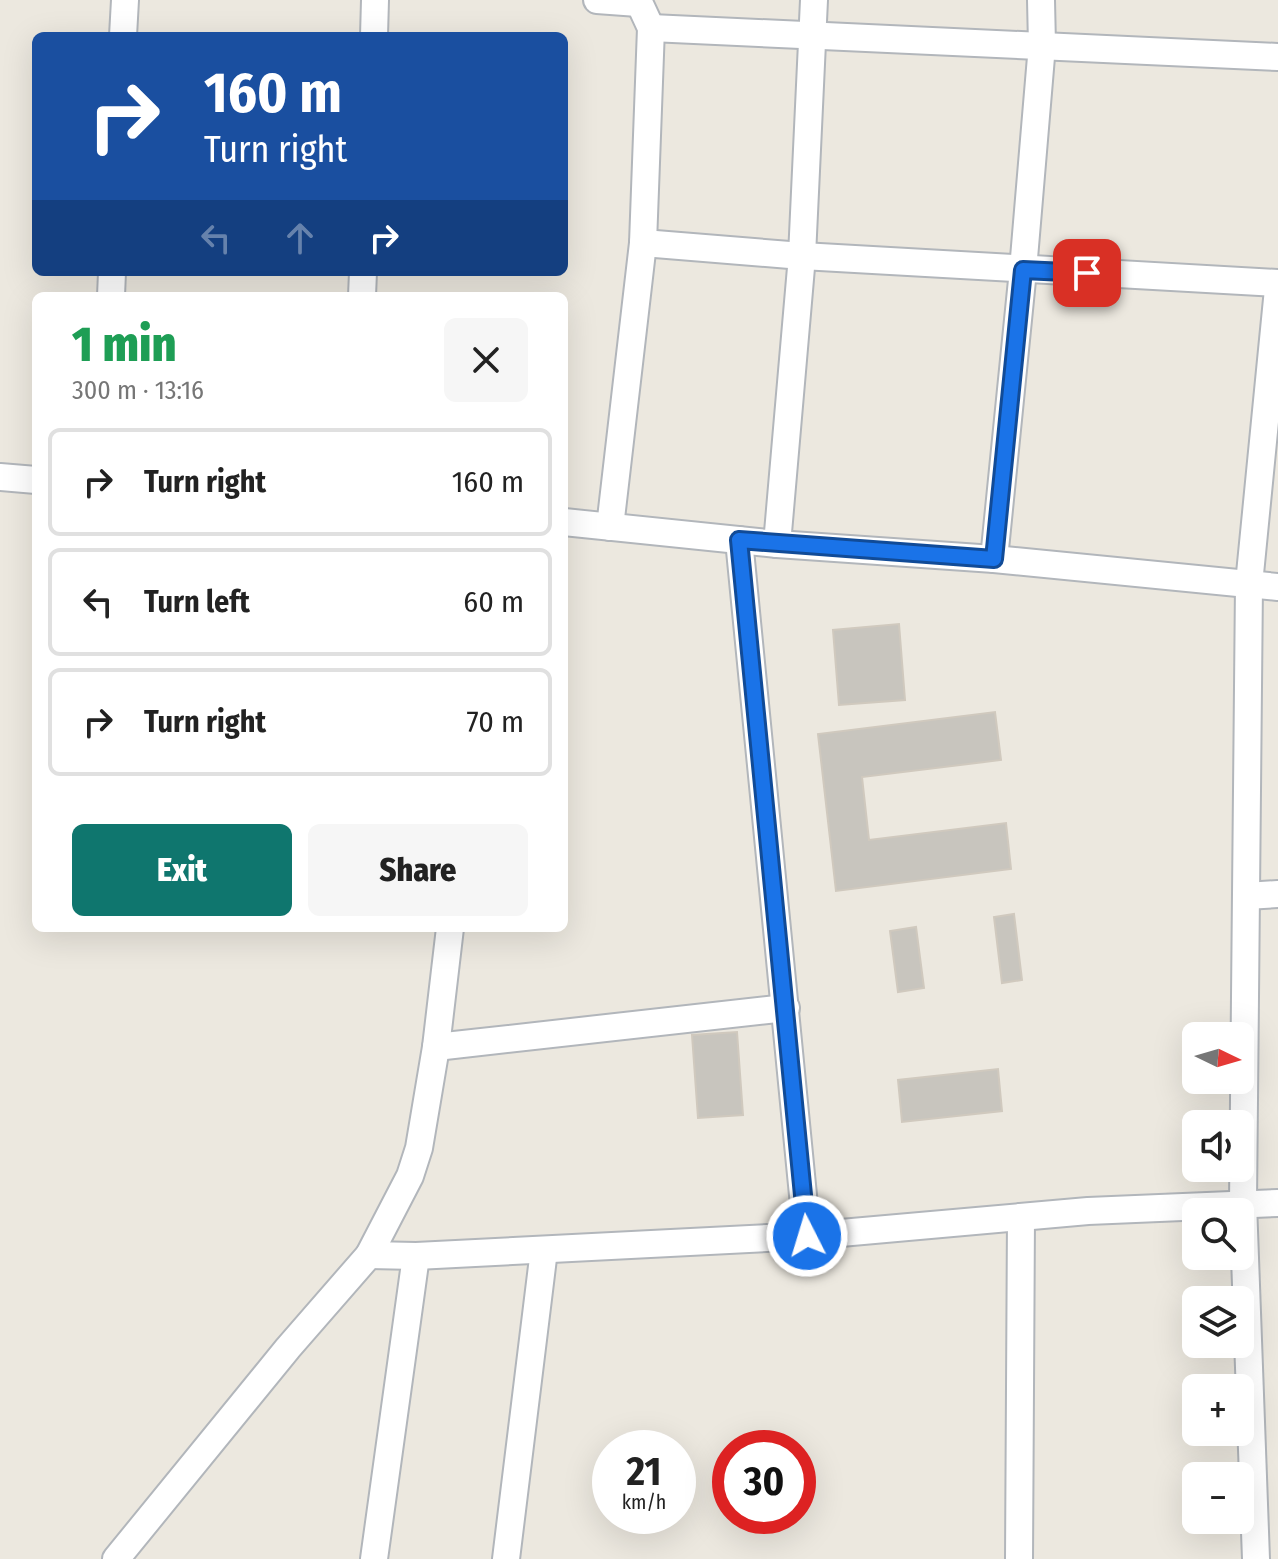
<!DOCTYPE html>
<meta charset="utf-8">
<style>
body{margin:0;font-family:"Fira Sans Condensed",sans-serif;background:#f6f6f6;color:#222;height:100vh;display:flex;flex-direction:column;font-size:30px;white-space:nowrap}
*{box-sizing:border-box;margin:0}
p{font-size:26px;color:#767676}
.icon{flex:none;width:44px;height:44px;fill:none;stroke:currentColor;stroke-width:2;stroke-linecap:round;stroke-linejoin:round}
.map{position:relative;flex:1;overflow:hidden}
.panel{position:absolute;left:32px;top:292px;width:536px;height:640px;display:flex;flex-direction:column;background:#fff;border-radius:12px;box-shadow:0 8px 32px #0002}
.panel>*{flex:none}
.guide{position:absolute;left:32px;top:32px;width:536px;height:244px;border-radius:12px;box-shadow:0 8px 32px #0002;background:#1a4fa0;color:#fff;overflow:hidden}
.needle{width:52px;rotate:95deg}
.buttons{position:absolute;left:1182px;top:1022px;display:grid;gap:16px}
.buttons a{display:grid;place-items:center;width:72px;height:72px;border-radius:12px;background:#fff;box-shadow:0 8px 32px #0002;font-size:40px}
.speed{position:absolute;left:592px;top:1430px;display:flex;gap:16px;font-size:40px;font-weight:700;text-align:center}
.speed>*{display:grid;place-content:center;width:104px;height:104px;border-radius:50%;background:#fff;box-shadow:0 8px 32px #0002;line-height:1}
.speed small{font-size:20px;font-weight:400}
.speed .limit{border:12px solid #d22;background:#fff;color:#111}
.pin{position:absolute;display:grid;place-items:center;width:68px;height:68px;color:#fff;margin:-34px;border-radius:16px;box-shadow:0 4px 12px #0006}
.me{position:absolute;width:88px;margin:-44px;rotate:355deg;stroke-linejoin:round;filter:drop-shadow(0 0 6px #0008)}
.turn{display:flex;align-items:center;gap:28px;height:168px;padding:0 40px;font-size:36px}
.turn .icon{width:104px;height:104px;stroke-width:2.5}
.turn b{display:block;font-size:56px;line-height:68px}
.lanes{display:flex;align-items:center;height:76px;padding:0 40px;background:#0003;justify-content:center;gap:40px;direction:ltr}
.lanes .off{opacity:.35}
.round{display:grid;place-items:center;flex:none;width:84px;height:84px;border-radius:12px;background:#f6f6f6}
.head{display:flex;align-items:center;justify-content:space-between;height:136px;padding:0 40px}
h1{font-size:48px;font-weight:800;line-height:60px;color:#1e9e55}
.action{display:flex;gap:16px;margin-top:auto;padding:16px 40px}
.action a{flex:1;height:92px;border-radius:12px;background:#0f766e;color:#fff;font-size:32px;font-weight:800;line-height:92px;text-align:center}
.action a+a{background:#f6f6f6;color:#222}
ul{padding:0;list-style:none}
li{display:flex;align-items:center;gap:24px;height:108px;margin:0 16px 12px;padding:0 24px;border:4px solid #e0e0e0;border-radius:12px}
li div{flex:1}
li b{display:block;font-size:30px}
li em{font-style:normal}
.map>svg:first-child{display:block}
.building{fill:#c8c5be;stroke:#d0c9be;stroke-width:2}
.lines{fill:none;stroke-linecap:round;stroke-linejoin:round}
.minor-casing{stroke:#b2b6bb;stroke-width:30}
.minor{stroke:#fff;stroke-width:26}
.route-casing{stroke:#114b97;stroke-width:20}
.route{stroke:#1a73e8;stroke-width:14}
</style>
<div class="map">
<svg width="1278" height="1559" viewBox="0 0 1278 1559">
<rect width="100%" height="100%" fill="#ece8df"/>
<g class="building">
<path d="M899 624 905 700 839 705 833 630Z"/>
<path d="M995 712 1001 760 862 777 869 840 1006 823 1011 869 836 891 818 734Z"/>
<path d="M1014 914 1022 980 1002 983 994 917Z"/>
<path d="M916 927 924 988 898 992 890 931Z"/>
<path d="M737 1032 743 1115 698 1118 692 1035Z"/>
<path d="M998 1069 1002 1111 902 1122 898 1080Z"/>
</g>
<g class="lines">
<defs>
<g id="minor">
<path d="M597 0 638 3"/>
<path d="M651 28 1278 57"/>
<path d="M123 36 125 0"/>
<path d="M374 36 375 0"/>
<path d="M643 243 802 256 1278 283"/>
<path d="M111 296 112 272"/>
<path d="M362 296 363 272"/>
<path d="M0 477 36 480"/>
<path d="M564 522 777 544 994 559 1278 587"/>
<path d="M610 527 643 243 651 28 638 0"/>
<path d="M739 540 807 1236"/>
<path d="M777 544 802 256 814 0"/>
<path d="M994 559 1023 270 1042 45 1041 0"/>
<path d="M1246 896 1278 894"/>
<path d="M436 1047 786 1008"/>
<path d="M369 1255 416 1256 807 1236 1088 1211 1278 1203"/>
<path d="M116 1559 288 1348 369 1255 410 1176 419 1148 436 1047 450 928"/>
<path d="M374 1559 416 1256"/>
<path d="M506 1559 544 1250"/>
<path d="M1019 1559 1021 1217"/>
<path d="M1256 1559 1243 1203 1249 584 1278 289"/>
</g>
</defs>
<use href="#minor" class="minor-casing"/>
<use href="#minor" class="minor"/>
</g>
<g class="lines">
<defs>
<path id="route" d="M807 1236 739 540 994 559 1023 270 1087 273"/>
</defs>
<use href="#route" class="route-casing"/>
<use href="#route" class="route"/>
</g>
</svg>
<div class="buttons">
<a><svg class="needle" viewBox="-14 -14 28 28"><path d="M0-13l5 13h-10z" fill="#e53935"/><path d="M0 13l5-13h-10z" fill="#767676"/></svg></a>
<a><svg class="icon" aria-label="sound" viewBox="0 0 24 24"><path d="M4 9h4l5-4v14l-5-4H4zM17 9q2 3 0 6"/></svg></a>
<a><svg class="icon" aria-label="search" viewBox="0 0 24 24"><circle cx="10" cy="10" r="6"/><path d="M15 15l6 6"/></svg></a>
<a><svg class="icon" aria-label="layers" viewBox="0 0 24 24"><path d="M12 4l9 5-9 5-9-5zM3 14l9 5 9-5"/></svg></a>
<a>+</a>
<a>−</a>
</div>
<div class="speed"><div>21<small>km/h</small></div><div class="limit">30</div></div>
<div class="pin" style="left:1087px;top:273px;background:#d93025"><svg class="icon" aria-label="arrive" viewBox="0 0 24 24"><path d="M6 21V4h12l-3 4 3 4H6"/></svg></div>
<svg class="me" style="left:807px;top:1236px" viewBox="-20 -20 40 40"><circle r="17" fill="#1a73e8" stroke="#fff" stroke-width="3"/><path d="M0-11L8 9 0 5-8 9z" fill="#fff"/></svg>
<div class="guide">
<div class="turn"><svg class="icon" aria-label="right" viewBox="0 0 24 24"><path d="M7 20v-9h11M14 6l5 5-5 5"/></svg><div><b>160 m</b>Turn right</div></div>
<div class="lanes"><svg class="icon off" aria-label="left" viewBox="0 0 24 24"><path d="M17 20v-9H6M10 6l-5 5 5 5"/></svg><svg class="icon off" aria-label="ahead" viewBox="0 0 24 24"><path d="M12 20V5M6 11l6-6 6 6"/></svg><svg class="icon" aria-label="right" viewBox="0 0 24 24"><path d="M7 20v-9h11M14 6l5 5-5 5"/></svg></div>
</div>
<section class="panel">
<div class="head"><div><h1>1 min</h1><p>300 m · 13:16</p></div><a class="round"><svg class="icon" aria-label="close" viewBox="0 0 24 24"><path d="M6 6l12 12M18 6L6 18"/></svg></a></div>
<ul>
<li><svg class="icon" aria-label="right" viewBox="0 0 24 24"><path d="M7 20v-9h11M14 6l5 5-5 5"/></svg><div><b>Turn right</b></div><em>160 m</em></li>
<li><svg class="icon" aria-label="left" viewBox="0 0 24 24"><path d="M17 20v-9H6M10 6l-5 5 5 5"/></svg><div><b>Turn left</b></div><em>60 m</em></li>
<li><svg class="icon" aria-label="right" viewBox="0 0 24 24"><path d="M7 20v-9h11M14 6l5 5-5 5"/></svg><div><b>Turn right</b></div><em>70 m</em></li>
</ul>
<div class="action"><a>Exit</a><a>Share</a></div>
</section>
</div>
